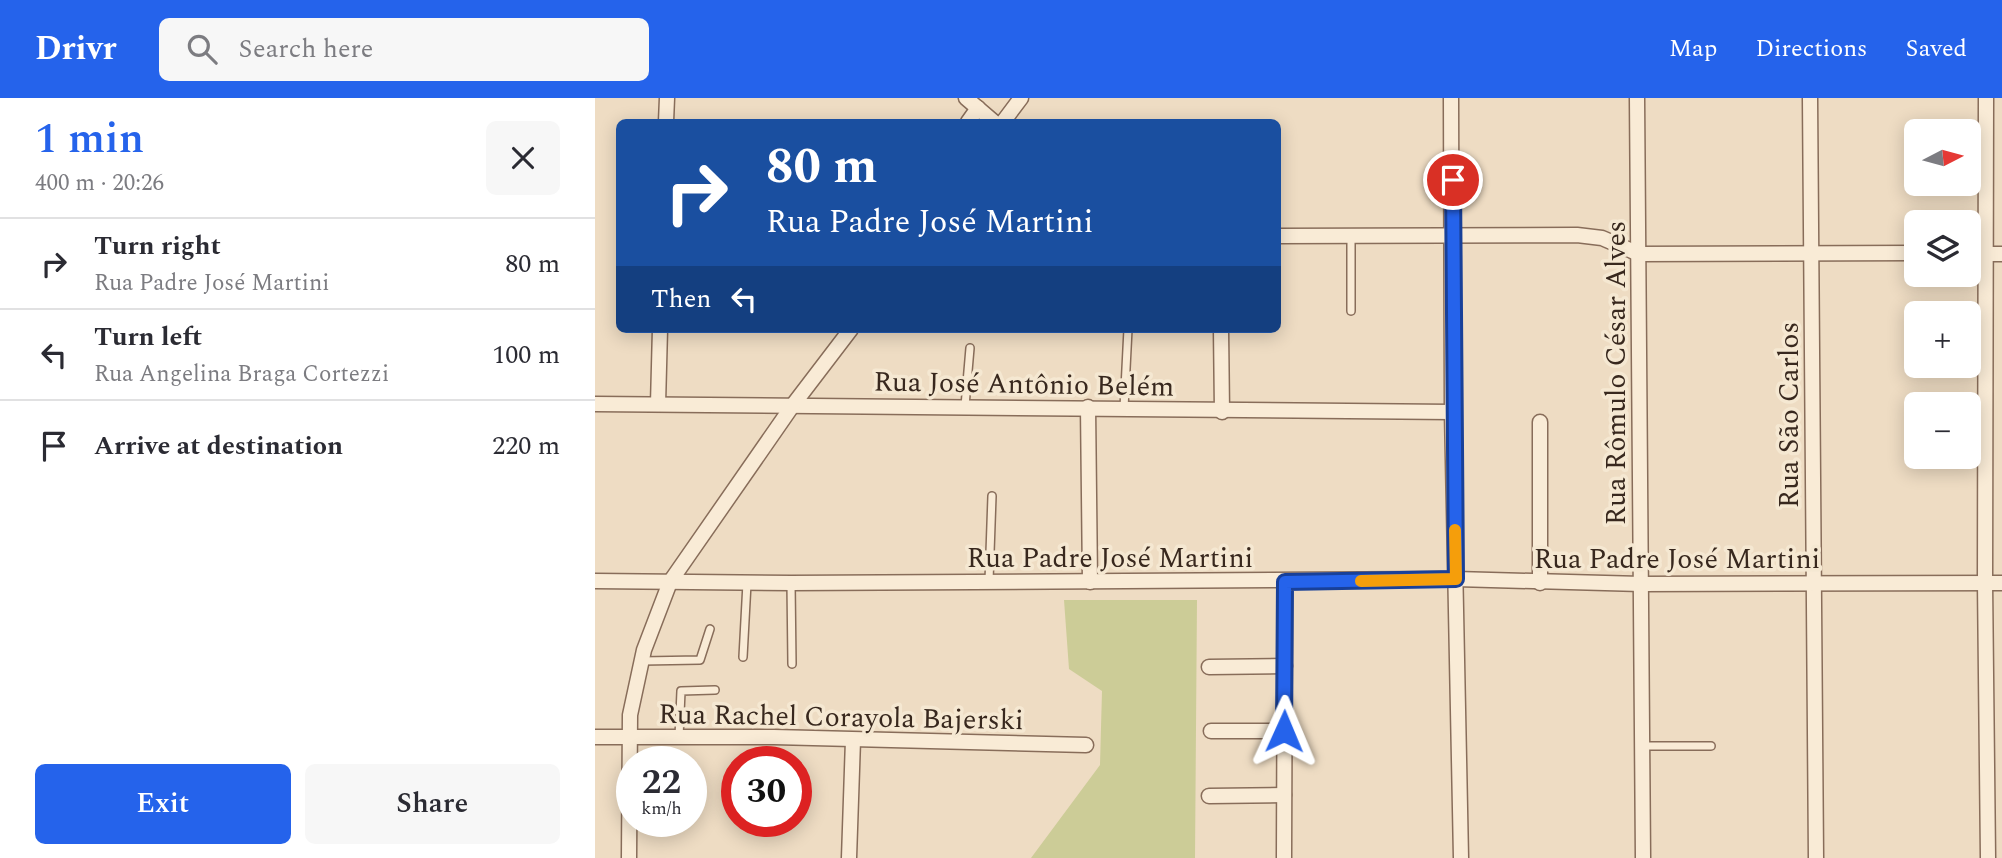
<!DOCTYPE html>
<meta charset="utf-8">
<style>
body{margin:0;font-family:Spectral,serif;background:#f7f7f7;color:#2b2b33;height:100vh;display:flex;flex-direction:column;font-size:26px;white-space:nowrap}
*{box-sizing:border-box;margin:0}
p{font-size:23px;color:#7c7c81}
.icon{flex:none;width:38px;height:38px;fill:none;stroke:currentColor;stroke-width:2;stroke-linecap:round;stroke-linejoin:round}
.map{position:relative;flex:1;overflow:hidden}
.panel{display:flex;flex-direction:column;background:#fff;width:595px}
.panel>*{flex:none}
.top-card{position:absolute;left:21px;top:21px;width:665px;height:214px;border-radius:10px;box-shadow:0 4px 18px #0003;background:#1a4fa0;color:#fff;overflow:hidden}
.needle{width:46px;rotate:84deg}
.fabs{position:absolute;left:1309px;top:21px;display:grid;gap:14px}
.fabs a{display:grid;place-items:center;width:77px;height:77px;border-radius:10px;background:#fff;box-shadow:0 4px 18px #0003;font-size:35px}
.speed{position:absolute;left:21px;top:648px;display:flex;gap:14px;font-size:35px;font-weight:700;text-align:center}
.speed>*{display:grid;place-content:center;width:91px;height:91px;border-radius:50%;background:#fff;box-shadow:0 4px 18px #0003;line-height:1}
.speed small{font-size:18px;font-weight:400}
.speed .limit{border:10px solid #d22;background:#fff;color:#111}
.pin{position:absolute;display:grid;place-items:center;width:60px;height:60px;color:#fff;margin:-30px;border:4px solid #fff;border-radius:50%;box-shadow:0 2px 7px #0007}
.me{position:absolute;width:77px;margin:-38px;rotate:1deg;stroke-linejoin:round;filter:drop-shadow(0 0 5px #0008)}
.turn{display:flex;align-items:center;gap:24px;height:147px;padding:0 35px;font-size:32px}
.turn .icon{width:91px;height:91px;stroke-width:2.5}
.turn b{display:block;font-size:49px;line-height:60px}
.then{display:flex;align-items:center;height:66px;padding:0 35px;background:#0003;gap:14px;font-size:26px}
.round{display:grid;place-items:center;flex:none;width:74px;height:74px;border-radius:10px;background:#f7f7f7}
.head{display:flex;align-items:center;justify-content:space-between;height:119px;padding:0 35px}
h1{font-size:42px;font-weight:600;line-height:52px;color:#2563eb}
.cta{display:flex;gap:14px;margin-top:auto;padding:14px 35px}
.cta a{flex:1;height:80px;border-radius:10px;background:#2563eb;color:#fff;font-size:28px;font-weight:600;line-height:80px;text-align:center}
.cta a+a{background:#f7f7f7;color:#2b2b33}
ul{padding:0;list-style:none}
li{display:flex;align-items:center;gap:21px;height:91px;padding:0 35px;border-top:2px solid #e1e1e2}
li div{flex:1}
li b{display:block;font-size:26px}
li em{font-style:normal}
header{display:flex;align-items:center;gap:42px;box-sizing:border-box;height:98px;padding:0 35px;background:#2563eb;color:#fff}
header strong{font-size:33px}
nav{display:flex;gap:38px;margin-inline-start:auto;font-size:24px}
.search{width:490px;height:63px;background:#f7f7f7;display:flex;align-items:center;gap:18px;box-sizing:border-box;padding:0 24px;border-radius:10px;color:#7c7c81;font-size:26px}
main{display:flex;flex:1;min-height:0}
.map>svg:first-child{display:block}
.green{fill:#cccc97}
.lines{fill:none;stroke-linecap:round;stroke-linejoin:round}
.service-casing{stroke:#886d5a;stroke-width:10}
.minor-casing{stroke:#886d5a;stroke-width:17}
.service{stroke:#f9ebd6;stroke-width:7}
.minor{stroke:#f9ebd6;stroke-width:14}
.route-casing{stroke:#184099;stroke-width:18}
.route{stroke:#2563eb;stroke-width:12}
.slow{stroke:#f59e0b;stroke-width:12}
.labels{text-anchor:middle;stroke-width:7;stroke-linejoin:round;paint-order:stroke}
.street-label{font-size:28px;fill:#38281e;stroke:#f5e8d2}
</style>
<header>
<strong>Drivr</strong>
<div class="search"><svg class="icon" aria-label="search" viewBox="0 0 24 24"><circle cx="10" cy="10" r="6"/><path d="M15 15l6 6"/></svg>Search here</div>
<nav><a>Map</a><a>Directions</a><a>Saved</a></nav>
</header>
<main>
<section class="panel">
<div class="head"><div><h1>1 min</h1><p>400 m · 20:26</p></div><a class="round"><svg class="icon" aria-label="close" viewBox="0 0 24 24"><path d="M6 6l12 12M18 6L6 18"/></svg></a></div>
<ul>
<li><svg class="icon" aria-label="right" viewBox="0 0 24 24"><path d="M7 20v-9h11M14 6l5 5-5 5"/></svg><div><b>Turn right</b><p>Rua Padre José Martini</p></div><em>80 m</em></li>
<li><svg class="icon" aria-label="left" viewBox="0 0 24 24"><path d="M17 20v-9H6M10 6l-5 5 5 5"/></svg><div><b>Turn left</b><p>Rua Angelina Braga Cortezzi</p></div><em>100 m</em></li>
<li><svg class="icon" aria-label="arrive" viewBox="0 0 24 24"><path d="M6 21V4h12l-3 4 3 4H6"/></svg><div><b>Arrive at destination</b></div><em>220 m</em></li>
</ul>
<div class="cta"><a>Exit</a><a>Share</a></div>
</section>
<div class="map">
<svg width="1407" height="760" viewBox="0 0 1407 760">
<rect width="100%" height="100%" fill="#eedcc3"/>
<path class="green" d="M469 502H602L600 760H436L505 667 507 593 474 571Z"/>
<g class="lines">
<defs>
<g id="service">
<path d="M756 138V213"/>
<path d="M370 308 375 250"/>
<path d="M529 310 533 231"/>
<path d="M394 483 397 398"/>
<path d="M196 485 197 566"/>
<path d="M148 559 152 485"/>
<path d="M47 563 105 562 115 531"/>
<path d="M84 639 86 593 120 592"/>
<path d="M1047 648H1116"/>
</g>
<g id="minor">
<path d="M371 0 399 24"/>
<path d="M856 0 857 314 866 760"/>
<path d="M1042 0 1048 760"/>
<path d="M1215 0 1221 760"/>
<path d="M1391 0 1390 485 1393 760"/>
<path d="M71 24 72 0"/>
<path d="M373 24 383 10"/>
<path d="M408 24 426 0"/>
<path d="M682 138 982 137 1007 140 1044 156 1321 155"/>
<path d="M1374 156H1407"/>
<path d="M626 231 627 314"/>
<path d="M0 306 857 314"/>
<path d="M63 306 65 231"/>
<path d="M493 309 495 484"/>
<path d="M0 483 196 485 861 481 1046 486 1407 485"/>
<path d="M945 485V324"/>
<path d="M614 569 690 568"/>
<path d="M616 633H689"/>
<path d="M0 639H179L491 647"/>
<path d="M614 698 689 697"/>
<path d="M34 760 35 617 49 552 75 484 198 307 256 231"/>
<path d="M254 760 258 642"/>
<path d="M689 760 690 484"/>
</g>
</defs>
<use href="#service" class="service-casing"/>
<use href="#minor" class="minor-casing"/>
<use href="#service" class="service"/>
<use href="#minor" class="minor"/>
</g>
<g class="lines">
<defs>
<path id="route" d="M689 633 690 484 861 481 858 82"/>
</defs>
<use href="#route" class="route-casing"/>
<use href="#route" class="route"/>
<path class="slow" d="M766 483 861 481 860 432"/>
</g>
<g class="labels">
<g class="street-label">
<text transform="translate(1020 275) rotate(-90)" y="10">Rua Rômulo César Alves</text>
<text transform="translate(429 285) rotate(1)" y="10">Rua José Antônio Belém</text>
<text transform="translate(1193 317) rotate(-90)" y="10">Rua São Carlos</text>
<text x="515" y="469">Rua Padre José Martini</text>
<text x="1082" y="470">Rua Padre José Martini</text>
<text transform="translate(246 618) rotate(1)" y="10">Rua Rachel Corayola Bajerski</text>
</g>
</g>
</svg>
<div class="fabs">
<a><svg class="needle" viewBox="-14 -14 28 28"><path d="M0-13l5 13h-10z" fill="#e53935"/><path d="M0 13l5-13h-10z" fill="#7c7c81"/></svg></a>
<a><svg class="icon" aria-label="layers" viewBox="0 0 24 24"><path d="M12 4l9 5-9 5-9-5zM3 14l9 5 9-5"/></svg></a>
<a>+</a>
<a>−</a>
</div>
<div class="speed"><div>22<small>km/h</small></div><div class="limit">30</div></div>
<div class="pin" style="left:858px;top:82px;background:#d93025"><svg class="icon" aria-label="arrive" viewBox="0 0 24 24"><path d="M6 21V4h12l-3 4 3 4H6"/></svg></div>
<svg class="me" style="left:689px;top:633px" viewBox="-20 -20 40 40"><path d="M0-17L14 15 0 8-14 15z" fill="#2563eb" stroke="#fff" stroke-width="4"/></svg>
<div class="top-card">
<div class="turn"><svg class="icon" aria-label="right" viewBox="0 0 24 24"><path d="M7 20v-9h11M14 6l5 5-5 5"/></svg><div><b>80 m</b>Rua Padre José Martini</div></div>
<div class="then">Then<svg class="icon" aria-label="left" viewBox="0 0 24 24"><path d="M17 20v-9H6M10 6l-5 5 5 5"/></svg></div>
</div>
</div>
</main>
